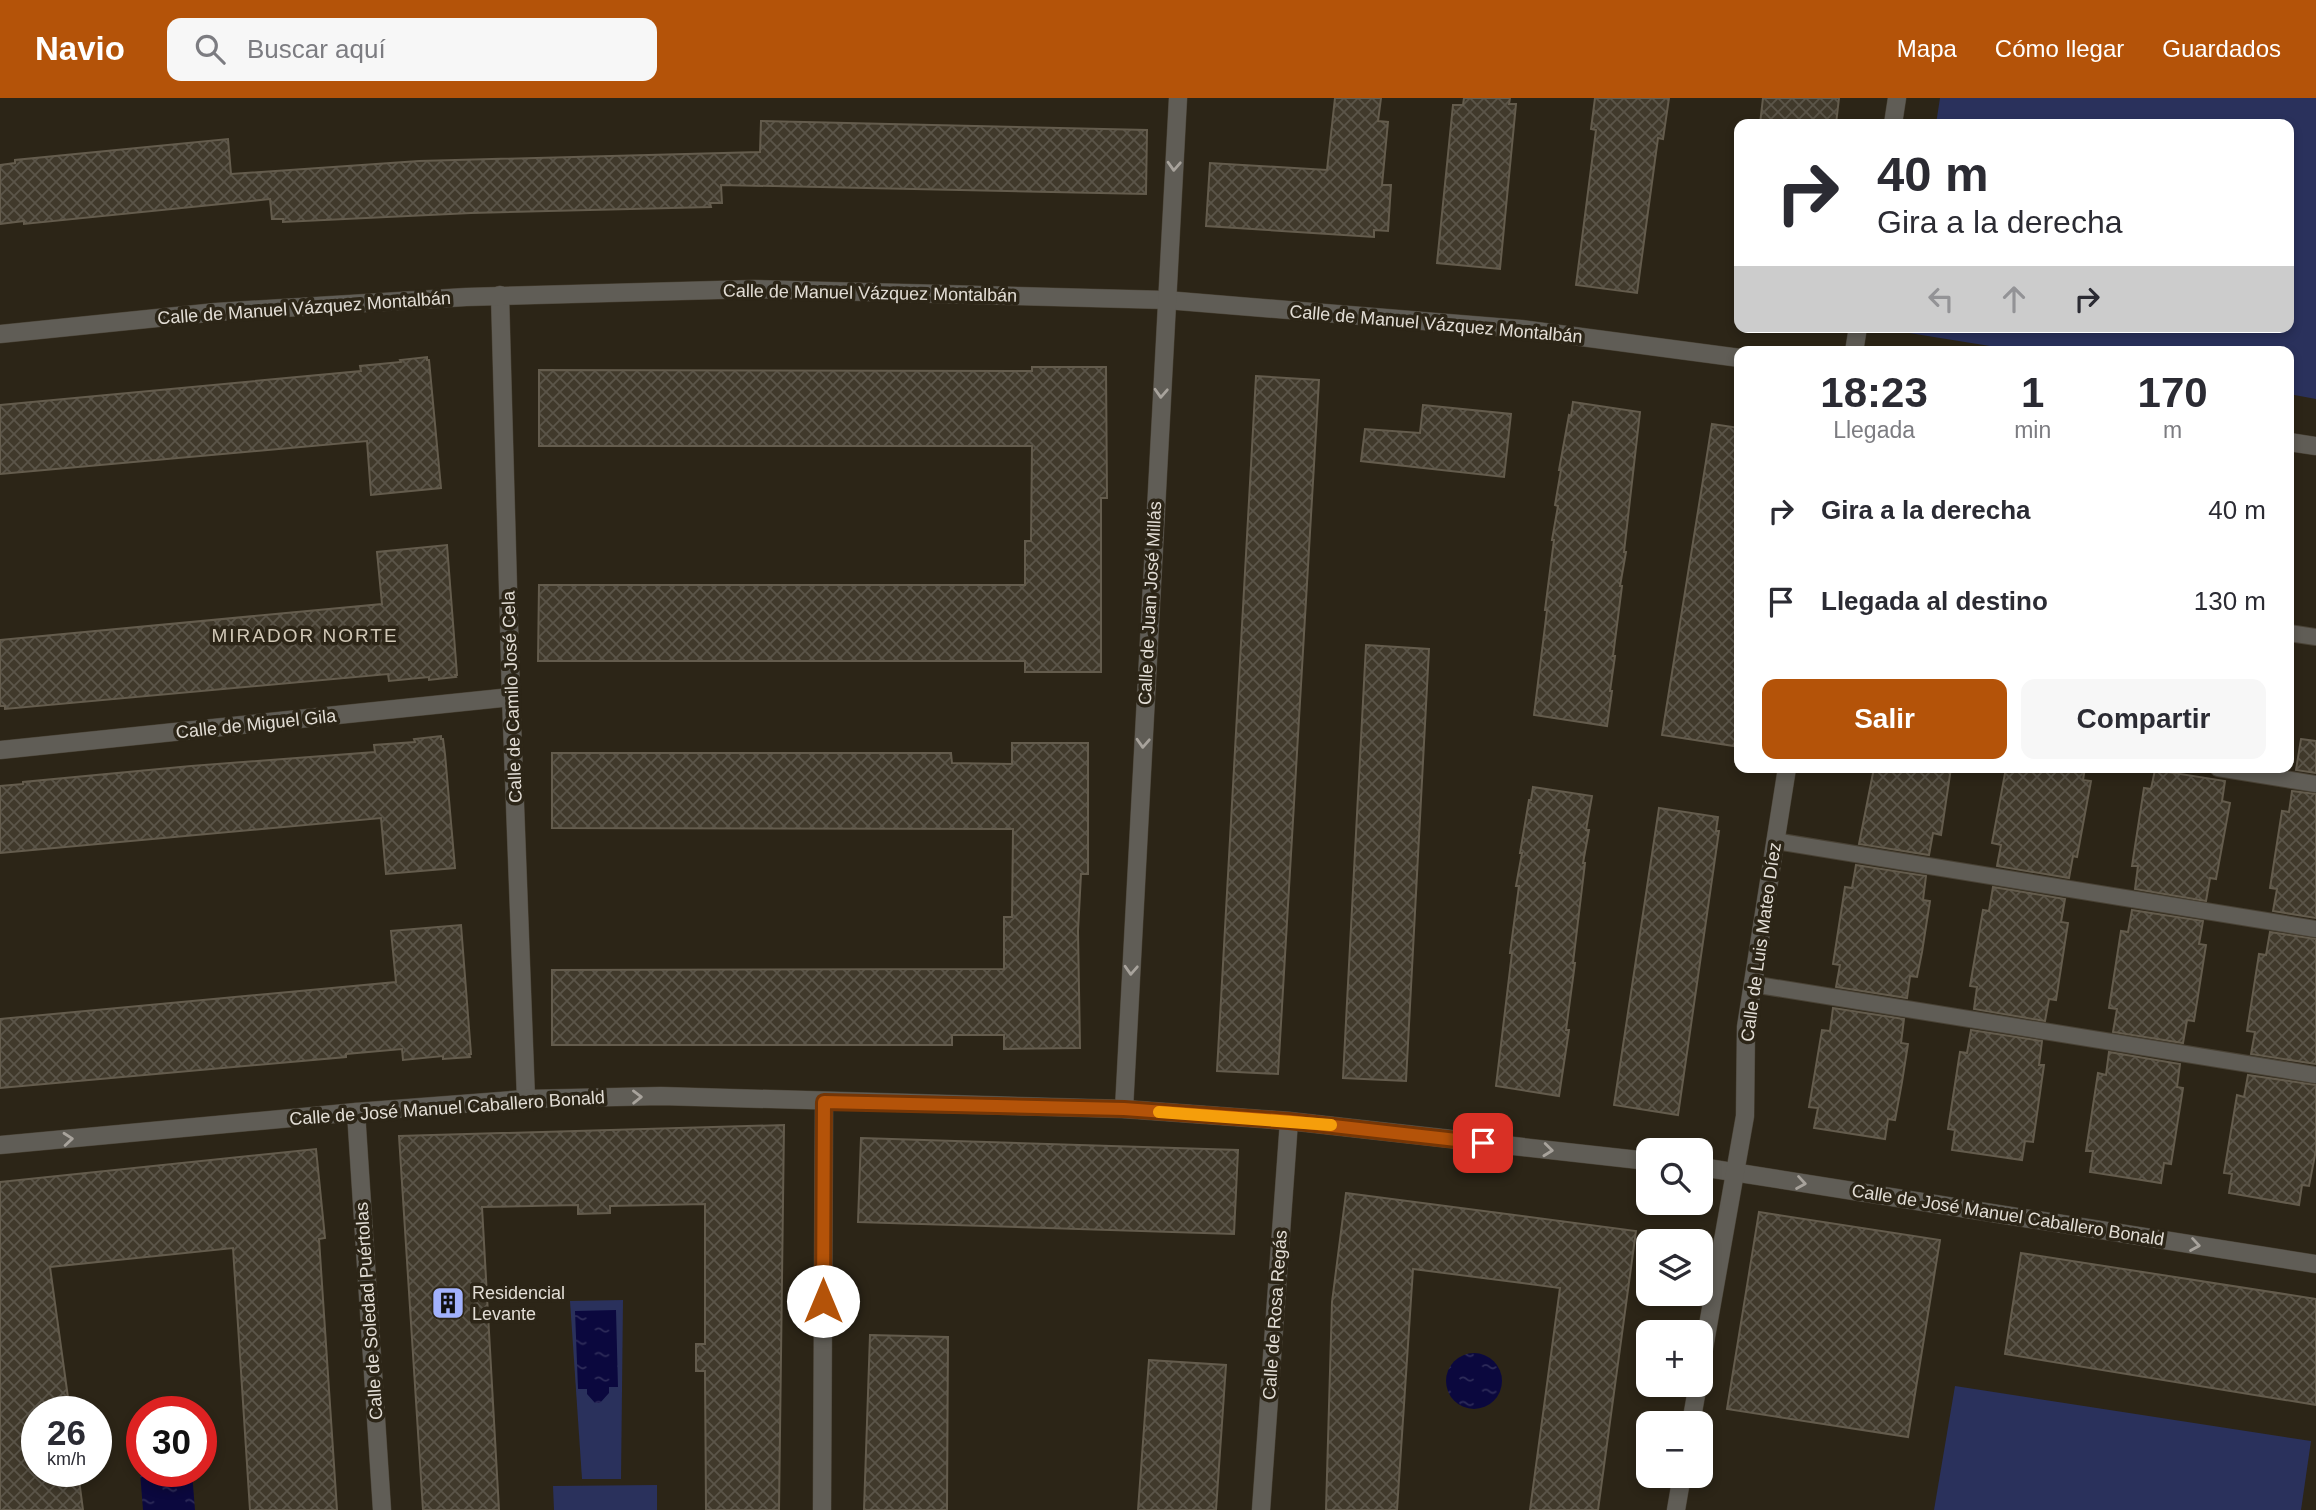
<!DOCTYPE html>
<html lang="es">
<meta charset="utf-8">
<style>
body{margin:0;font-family:Helvetica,sans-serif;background:#f7f7f7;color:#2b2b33;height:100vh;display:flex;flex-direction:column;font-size:26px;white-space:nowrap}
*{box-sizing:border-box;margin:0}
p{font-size:23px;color:#7c7c81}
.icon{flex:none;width:38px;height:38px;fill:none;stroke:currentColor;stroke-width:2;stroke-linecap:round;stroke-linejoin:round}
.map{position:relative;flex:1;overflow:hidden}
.details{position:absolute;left:1734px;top:248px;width:560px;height:427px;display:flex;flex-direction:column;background:#fff;border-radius:14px;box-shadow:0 4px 10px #0003}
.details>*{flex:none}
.guide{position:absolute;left:1734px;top:21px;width:560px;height:214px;border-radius:14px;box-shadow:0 4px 10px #0003;background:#fff;color:#2b2b33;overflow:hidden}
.fabs{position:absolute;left:1636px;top:1040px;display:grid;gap:14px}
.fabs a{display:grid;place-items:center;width:77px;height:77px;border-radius:14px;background:#fff;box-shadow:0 4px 10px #0003;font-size:35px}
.speed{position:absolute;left:21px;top:1298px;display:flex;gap:14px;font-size:35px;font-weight:700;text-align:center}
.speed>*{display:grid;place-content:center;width:91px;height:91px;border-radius:50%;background:#fff;box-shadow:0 4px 10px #0003;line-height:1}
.speed small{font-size:18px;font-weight:400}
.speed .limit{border:10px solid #d22;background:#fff;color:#111}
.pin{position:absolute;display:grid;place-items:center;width:60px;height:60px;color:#fff;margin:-30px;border-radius:14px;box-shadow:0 4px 10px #0006}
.me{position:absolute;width:77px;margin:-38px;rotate:0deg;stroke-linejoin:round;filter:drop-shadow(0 0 5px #0008)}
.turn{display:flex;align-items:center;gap:24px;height:147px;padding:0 28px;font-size:32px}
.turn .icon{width:91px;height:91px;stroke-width:2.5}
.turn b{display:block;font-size:49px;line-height:60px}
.lanes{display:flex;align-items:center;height:66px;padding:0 28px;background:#0003;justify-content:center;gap:35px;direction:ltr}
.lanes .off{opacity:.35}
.eta{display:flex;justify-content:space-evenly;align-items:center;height:119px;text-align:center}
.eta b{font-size:42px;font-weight:700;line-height:49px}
.button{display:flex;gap:14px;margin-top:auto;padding:14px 28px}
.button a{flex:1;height:80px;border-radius:14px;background:#b45309;color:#fff;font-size:28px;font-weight:700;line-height:80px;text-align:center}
.button a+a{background:#f7f7f7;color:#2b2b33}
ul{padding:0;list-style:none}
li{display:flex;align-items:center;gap:21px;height:91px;padding:0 28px}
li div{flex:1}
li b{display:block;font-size:26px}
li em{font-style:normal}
header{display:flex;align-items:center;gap:42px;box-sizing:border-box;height:98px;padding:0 35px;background:#b45309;color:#fff}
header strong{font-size:33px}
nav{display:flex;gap:38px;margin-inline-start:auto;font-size:24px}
.search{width:490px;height:63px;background:#f7f7f7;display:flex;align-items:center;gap:18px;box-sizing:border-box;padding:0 24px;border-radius:14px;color:#7c7c81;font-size:26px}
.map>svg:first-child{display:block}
.green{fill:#2a315c}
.water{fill:url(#water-ripples)}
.building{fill:url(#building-cross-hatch);stroke:#645c4d;stroke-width:2}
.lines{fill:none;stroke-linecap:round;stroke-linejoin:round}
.service-casing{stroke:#494235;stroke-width:18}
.minor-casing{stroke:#494235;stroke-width:19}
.service{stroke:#605d56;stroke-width:16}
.minor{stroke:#605d56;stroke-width:18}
.oneway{stroke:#a8a39c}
.route-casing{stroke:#753606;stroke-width:18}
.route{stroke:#b45309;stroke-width:12}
.slow{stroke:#f59e0b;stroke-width:12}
.labels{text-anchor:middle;stroke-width:7;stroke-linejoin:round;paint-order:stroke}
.street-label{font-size:18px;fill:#e2ddd5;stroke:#2c2517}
.poi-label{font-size:18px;fill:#e2ddd5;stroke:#2c2517;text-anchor:start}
.neighbourhood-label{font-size:19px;letter-spacing:2px;fill:#d0c7b6;stroke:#2c2517}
</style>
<header>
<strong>Navio</strong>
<div class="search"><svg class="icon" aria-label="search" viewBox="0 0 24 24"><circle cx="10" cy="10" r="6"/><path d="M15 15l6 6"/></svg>Buscar aquí</div>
<nav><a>Mapa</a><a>Cómo llegar</a><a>Guardados</a></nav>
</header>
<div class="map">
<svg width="2316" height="1412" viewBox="0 0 2316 1412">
<defs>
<pattern id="water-ripples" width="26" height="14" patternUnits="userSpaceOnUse" patternTransform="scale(1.75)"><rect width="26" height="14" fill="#0b083e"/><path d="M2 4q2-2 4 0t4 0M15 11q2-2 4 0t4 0" fill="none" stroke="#2e2c59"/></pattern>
<pattern id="building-cross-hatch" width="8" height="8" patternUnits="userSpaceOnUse" patternTransform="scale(1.75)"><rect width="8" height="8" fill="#40392b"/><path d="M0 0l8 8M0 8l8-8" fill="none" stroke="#5b5549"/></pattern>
</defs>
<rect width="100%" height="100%" fill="#2c2517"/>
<g class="green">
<path d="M1940 0H2316V301L2289 296V254H2027L1903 234 1904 229H2289V26H1936Z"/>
<path d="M623 1202 621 1381H582L570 1203Z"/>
<path d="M1955 1288 2311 1343 2301 1412H1934Z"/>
<path d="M657 1387V1412H554L553 1388Z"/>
</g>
<g class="water">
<path d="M616 1212 618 1289H609V1295L600 1305H595L587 1296V1291H578L575 1213Z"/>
<circle cx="1474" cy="1283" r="28"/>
<path d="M140 1374H192L195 1412H143Z"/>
</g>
<g class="building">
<path d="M1335 0H1381L1378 23 1388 24 1382 87H1391L1388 133 1374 132V139L1206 128 1210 65 1327 72Z"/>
<path d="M1464 0H1510L1509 6H1516L1500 171 1437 165 1453 7H1463Z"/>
<path d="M1595 0H1669L1663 41 1658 40 1637 195 1576 187 1596 32 1591 31Z"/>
<path d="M1763 0H1839L1836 26H1760Z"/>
<path d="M761 23 1147 32 1146 96 721 87 722 105H710L711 109 471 115 283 124V121H272L270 101 24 126V123L0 126V67L15 65V62L228 41 231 76 419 63 760 54Z"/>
<path d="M427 259V262H429L441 390 371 397 367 343 0 376V307L361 273 360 268 401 264 400 262Z"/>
<path d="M1032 269H1106L1107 400H1101V574H1025V563H538L539 487H1025V443H1031L1032 348H539V272L1032 273Z"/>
<path d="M1256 278 1319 282 1278 976 1217 973Z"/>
<path d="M1573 304 1640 314 1624 454H1626L1620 488H1622L1613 558H1615L1610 593H1612L1607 628 1534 617 1547 512H1545L1554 442H1552L1558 408 1555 407 1561 372H1559L1569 317 1571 318Z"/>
<path d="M1423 307 1511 316 1504 379 1361 363 1365 331 1420 335Z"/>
<path d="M1712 326 1740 330V615L1734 648 1662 637Z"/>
<path d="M447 447 457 577H455L456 579 429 582V579L389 583 388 576 5 611V608H0V542L382 506 377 454Z"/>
<path d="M1366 547 1429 551 1406 983 1343 980Z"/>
<path d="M441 638V641H443L445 656 455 770 386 776 381 720 0 755V688L23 686V684L191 668 375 654 374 647 415 644 414 641Z"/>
<path d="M2301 641 2316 643V675L2296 672Z"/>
<path d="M1012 645H1088V776H1081L1078 833 1080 950 1004 951V937H952V947H552V872L1004 871V819H1012L1013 731 552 730V655H951L952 665 1012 666Z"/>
<path d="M1874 670H1951L1941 737 1933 735 1929 757 1859 746Z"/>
<path d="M2006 670H2085L2083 682 2091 683 2077 759 2073 758 2069 780 1997 768 2001 747 1992 745Z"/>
<path d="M2155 672 2225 683 2222 703 2230 705 2216 781 2210 780 2206 803 2135 791 2138 768H2132L2144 690 2151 691Z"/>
<path d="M1533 689 1592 698 1586 732H1589L1583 765H1585L1573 865H1575L1566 932H1569L1559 998 1496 988 1512 855H1510L1519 788H1516L1522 755H1520L1529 702H1531Z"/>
<path d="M2292 693 2316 696V820L2273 813 2277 791 2270 790 2282 713 2289 714Z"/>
<path d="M1659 710 1718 719 1716 733H1719L1678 1017 1614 1007Z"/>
<path d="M1856 767 1926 778 1923 802 1930 803 1922 854 1917 879 1910 878 1907 900 1836 889 1840 867 1833 866 1845 789 1852 790Z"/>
<path d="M1993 789 2065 801 2061 824 2068 825 2056 902 2049 901 2045 923 1974 911 1977 889 1970 888 1983 812 1989 813Z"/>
<path d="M2132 812 2203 823 2199 846 2206 847 2194 923 2187 922 2183 945 2113 934 2117 911 2109 910 2121 833 2128 834Z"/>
<path d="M461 827 471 956H469L470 959 443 961V958L403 962 402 951 346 956V959L0 990V921L396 884 391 833Z"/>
<path d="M2270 834 2316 841V966L2251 956 2255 934 2247 933 2259 856 2266 857Z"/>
<path d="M1833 910 1904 921 1901 945 1908 946 1902 984 1895 1022 1888 1021 1885 1041 1814 1030 1818 1010 1809 1009 1822 932 1830 933Z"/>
<path d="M1971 932 2042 943 2039 967H2044L2033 1044 2025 1043 2022 1062 1952 1052 1955 1032 1948 1031 1960 954 1967 955Z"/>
<path d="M2109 954 2180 966 2177 989 2183 990 2171 1066 2164 1065 2161 1085 2090 1074 2093 1053H2086L2098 975 2106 977Z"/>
<path d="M2248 977 2316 987V1052L2309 1088 2302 1087 2299 1107 2229 1095 2232 1076 2224 1075 2237 997 2244 999Z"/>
<path d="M784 1027 779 1412H706L705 1273H696V1246H705V1106L610 1108V1115L578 1116V1107L482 1109 499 1412H423L399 1038Z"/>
<path d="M861 1040 1238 1052 1234 1136 858 1124Z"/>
<path d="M316 1051 325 1140 319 1141 337 1412H250L233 1150 50 1169 70 1314H37V1374H78L83 1412H0V1084Z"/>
<path d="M1346 1095 1636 1133 1598 1412H1530L1560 1190 1413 1171 1397 1412H1326L1332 1204Z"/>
<path d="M1759 1114 1940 1142 1908 1339 1727 1311Z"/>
<path d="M2021 1155 2316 1201V1307L2005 1256Z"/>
<path d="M870 1237 948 1239 947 1412H864Z"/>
<path d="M1149 1262 1226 1267 1216 1412H1138Z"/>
</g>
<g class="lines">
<defs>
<g id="service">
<path d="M2289 535 2316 539"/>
<path d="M2218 670 2316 686"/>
<path d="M1775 743 2316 831"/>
<path d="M1752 886 2316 977"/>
</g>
<g id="minor">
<path d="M1893 26 1897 0"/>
<path d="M500 197 511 599 526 1001"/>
<path d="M0 236 216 214 466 199 754 191 1166 202 1521 231 1740 260"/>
<path d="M1854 254 1858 229"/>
<path d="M2289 344 2316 348"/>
<path d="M0 652 511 599"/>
<path d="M1124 1011 1178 0"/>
<path d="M356 1014 382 1412"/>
<path d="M0 1047 356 1014 526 1001 661 998 1124 1011 1289 1023 1648 1063"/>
<path d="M1701 1069 2316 1166"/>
<path d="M1701 1267 1745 1018 1746 929 1787 670"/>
<path d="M1691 1325 1698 1286"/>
<path d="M822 1412 824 1004"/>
<path d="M1261 1412 1289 1023"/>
<path d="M1676 1412 1682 1377"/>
</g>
</defs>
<use href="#service" class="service-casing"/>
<use href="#minor" class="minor-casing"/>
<use href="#service" class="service"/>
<use href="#minor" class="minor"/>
</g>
<defs><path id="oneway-chevron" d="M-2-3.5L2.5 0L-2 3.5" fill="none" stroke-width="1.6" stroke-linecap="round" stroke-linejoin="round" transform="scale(1.75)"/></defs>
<g class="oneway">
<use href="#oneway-chevron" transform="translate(1174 68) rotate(93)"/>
<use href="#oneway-chevron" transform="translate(1161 295) rotate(93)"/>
<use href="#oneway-chevron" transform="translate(1143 645) rotate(93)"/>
<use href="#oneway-chevron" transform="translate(1131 872) rotate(93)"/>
<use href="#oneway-chevron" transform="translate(637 999) rotate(-1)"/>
<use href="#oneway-chevron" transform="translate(68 1041) rotate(-5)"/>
<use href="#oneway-chevron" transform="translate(1548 1052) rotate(6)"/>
<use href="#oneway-chevron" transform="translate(1801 1085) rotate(9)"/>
<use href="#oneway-chevron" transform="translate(2195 1147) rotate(9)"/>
</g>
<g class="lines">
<defs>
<path id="route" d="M823 1203 824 1004 1124 1011 1289 1023 1483 1045"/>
</defs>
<use href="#route" class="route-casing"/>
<use href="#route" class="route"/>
<path class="slow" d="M1159 1014 1331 1027"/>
</g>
<defs>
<symbol id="building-square" viewBox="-11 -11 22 22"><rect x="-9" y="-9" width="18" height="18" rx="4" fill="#a2b2fd" stroke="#2c2517"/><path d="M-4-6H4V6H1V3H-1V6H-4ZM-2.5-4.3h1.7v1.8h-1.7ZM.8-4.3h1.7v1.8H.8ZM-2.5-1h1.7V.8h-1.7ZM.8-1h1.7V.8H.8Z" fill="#111"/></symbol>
</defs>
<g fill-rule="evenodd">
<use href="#building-square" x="429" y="1186" width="38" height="38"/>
</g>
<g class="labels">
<g class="street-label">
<text transform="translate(870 195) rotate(1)" y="6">Calle de Manuel Vázquez Montalbán</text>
<text transform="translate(304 210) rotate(-4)" y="6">Calle de Manuel Vázquez Montalbán</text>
<text transform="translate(1436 226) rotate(5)" y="6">Calle de Manuel Vázquez Montalbán</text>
<text transform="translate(1150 505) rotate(-87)" y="6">Calle de Juan José Millás</text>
<text transform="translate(512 599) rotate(-92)" y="6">Calle de Camilo José Cela</text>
<text transform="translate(256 626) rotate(-6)" y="6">Calle de Miguel Gila</text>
<text transform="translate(1761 844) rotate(-82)" y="6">Calle de Luis Mateo Díez</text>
<text transform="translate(447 1010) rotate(-4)" y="6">Calle de José Manuel Caballero Bonald</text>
<text transform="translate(2008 1117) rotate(9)" y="6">Calle de José Manuel Caballero Bonald</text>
<text transform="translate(369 1213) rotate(-94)" y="6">Calle de Soledad Puértolas</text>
<text transform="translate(1275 1217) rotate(-86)" y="6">Calle de Rosa Regás</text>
</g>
<g class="poi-label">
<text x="472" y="1201">Residencial<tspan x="472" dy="21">Levante</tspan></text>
</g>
<g class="neighbourhood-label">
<text x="305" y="544">MIRADOR NORTE</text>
</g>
</g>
</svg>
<div class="fabs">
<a><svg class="icon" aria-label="search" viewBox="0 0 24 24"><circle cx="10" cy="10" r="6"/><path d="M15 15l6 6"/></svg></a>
<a><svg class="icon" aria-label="layers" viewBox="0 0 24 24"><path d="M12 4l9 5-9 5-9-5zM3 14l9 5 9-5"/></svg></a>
<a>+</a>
<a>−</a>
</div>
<div class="speed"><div>26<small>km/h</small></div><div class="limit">30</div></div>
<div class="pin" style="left:1483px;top:1045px;background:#d93025"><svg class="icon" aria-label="arrive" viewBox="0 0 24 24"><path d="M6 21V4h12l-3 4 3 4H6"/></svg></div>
<svg class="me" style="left:823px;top:1203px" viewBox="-20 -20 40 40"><circle r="19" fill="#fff"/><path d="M0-13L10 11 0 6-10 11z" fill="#b45309"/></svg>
<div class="guide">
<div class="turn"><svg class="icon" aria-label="right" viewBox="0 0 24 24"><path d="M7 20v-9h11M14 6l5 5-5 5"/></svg><div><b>40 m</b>Gira a la derecha</div></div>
<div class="lanes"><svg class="icon off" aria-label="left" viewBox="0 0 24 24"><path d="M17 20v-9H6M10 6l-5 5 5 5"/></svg><svg class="icon off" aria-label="ahead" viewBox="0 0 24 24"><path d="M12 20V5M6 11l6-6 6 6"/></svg><svg class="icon" aria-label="right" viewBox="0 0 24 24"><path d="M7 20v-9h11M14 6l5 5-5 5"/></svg></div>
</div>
<section class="details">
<div class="eta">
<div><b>18:23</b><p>Llegada</p></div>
<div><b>1</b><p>min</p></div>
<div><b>170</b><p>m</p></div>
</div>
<ul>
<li><svg class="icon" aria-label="right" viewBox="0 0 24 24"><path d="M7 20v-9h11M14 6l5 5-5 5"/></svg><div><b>Gira a la derecha</b></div><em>40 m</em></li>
<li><svg class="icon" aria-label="arrive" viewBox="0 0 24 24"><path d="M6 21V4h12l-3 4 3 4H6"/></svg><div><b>Llegada al destino</b></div><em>130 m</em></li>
</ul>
<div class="button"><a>Salir</a><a>Compartir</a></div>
</section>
</div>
